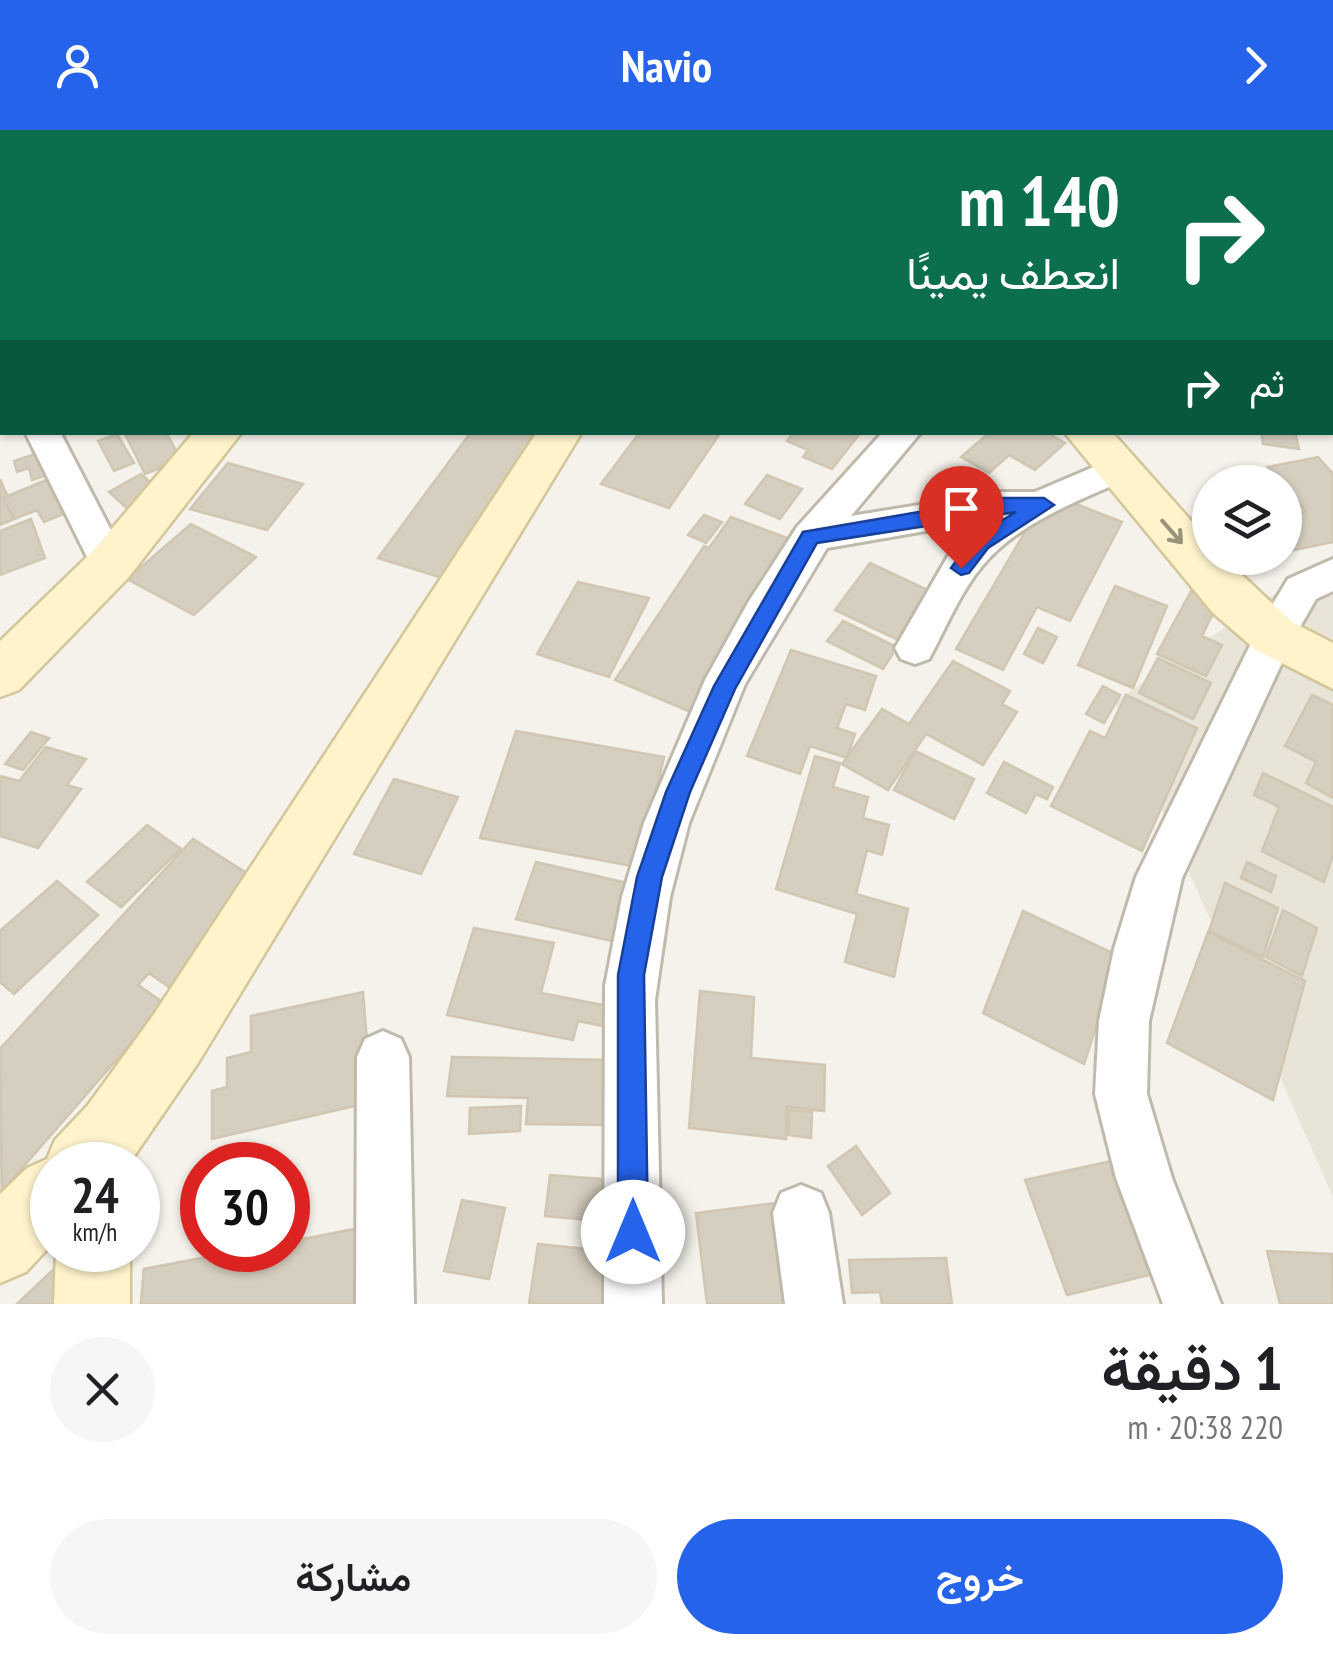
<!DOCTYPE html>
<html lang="ar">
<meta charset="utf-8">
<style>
body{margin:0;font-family:"PT Sans Narrow",Vazirmatn,sans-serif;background:#f6f6f6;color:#202124;direction:rtl;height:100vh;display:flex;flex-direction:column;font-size:38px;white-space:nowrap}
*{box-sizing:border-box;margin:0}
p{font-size:32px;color:#757577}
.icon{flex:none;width:55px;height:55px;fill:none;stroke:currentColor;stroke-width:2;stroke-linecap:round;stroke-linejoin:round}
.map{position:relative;height:1174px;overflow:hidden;direction:ltr}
.drawer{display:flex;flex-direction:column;background:#fff;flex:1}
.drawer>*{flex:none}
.top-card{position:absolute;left:0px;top:0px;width:1335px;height:305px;box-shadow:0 2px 8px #0004;direction:rtl;background:#0b6e4f;color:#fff;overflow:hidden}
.fabs{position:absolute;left:1192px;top:335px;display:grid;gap:20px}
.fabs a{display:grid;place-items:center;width:110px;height:110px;border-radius:50%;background:#fff;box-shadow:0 2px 8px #0004;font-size:50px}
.speed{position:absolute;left:30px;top:1012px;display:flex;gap:20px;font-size:50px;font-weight:700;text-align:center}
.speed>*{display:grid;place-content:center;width:130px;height:130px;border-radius:50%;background:#fff;box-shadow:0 2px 8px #0004;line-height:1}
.speed small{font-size:25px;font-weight:400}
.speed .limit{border:15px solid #d22;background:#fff;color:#111}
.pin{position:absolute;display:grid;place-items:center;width:85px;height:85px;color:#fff;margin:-102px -42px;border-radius:50% 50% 50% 0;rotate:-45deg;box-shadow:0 0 10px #0007}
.pin .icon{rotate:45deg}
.me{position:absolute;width:110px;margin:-55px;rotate:0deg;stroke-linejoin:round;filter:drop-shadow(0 0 8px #0008)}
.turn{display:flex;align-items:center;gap:35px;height:210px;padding:0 50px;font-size:45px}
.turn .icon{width:130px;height:130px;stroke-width:2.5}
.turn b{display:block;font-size:70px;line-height:85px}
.then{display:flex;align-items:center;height:95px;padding:0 50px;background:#0003;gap:20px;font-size:38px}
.round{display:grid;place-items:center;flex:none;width:105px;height:105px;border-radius:52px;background:#f6f6f6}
.headline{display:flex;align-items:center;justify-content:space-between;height:170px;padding:0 50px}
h1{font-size:60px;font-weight:600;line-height:75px}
.button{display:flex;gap:20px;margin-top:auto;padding:20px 50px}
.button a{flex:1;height:115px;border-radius:60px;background:#2563eb;color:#fff;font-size:40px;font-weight:600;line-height:115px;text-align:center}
.button a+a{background:#f6f6f6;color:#202124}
header{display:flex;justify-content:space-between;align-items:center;height:130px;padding:0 50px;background:#2563eb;color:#fff;font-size:45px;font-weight:600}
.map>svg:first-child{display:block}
.residential{fill:#e8e4d8}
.industrial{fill:#e7e3de}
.building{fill:#d6cebf;stroke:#d1c6b2;stroke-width:2.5}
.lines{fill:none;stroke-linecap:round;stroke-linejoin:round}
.street-casing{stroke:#c0baac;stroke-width:6}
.secondary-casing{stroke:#d3c69a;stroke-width:5}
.street{fill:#fff;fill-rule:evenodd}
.secondary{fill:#fef3cb;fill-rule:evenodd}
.oneway{stroke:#9a927a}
.route{fill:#2563eb;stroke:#184099;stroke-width:2.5}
</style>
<header><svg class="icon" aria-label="forward" viewBox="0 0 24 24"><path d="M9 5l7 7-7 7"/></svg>Navio<svg class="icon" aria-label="person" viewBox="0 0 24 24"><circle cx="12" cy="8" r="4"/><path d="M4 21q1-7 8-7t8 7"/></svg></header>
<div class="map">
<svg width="1333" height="1174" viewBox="0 0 1333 1174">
<rect width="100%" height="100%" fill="#f4f2ea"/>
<path class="residential" d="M1333 425V1067L1114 572Z"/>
<path class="industrial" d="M746 0H1333V182L1332 2Z"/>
<g class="building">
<path d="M1205 0H1333V49L1332 2Z"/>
<path d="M124 302H166L181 330 145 344Z"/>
<path d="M471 302 543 305 449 450 378 428Z"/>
<path d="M640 302H721L669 378 601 354Z"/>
<path d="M794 302H861L832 339 803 327 808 320 787 311Z"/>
<path d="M990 302H1046L1065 313 1035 340 1009 325 989 343 961 327Z"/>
<path d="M1261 302H1295L1299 319 1263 314Z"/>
<path d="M117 304 134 333 114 341 98 311Z"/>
<path d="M47 320 54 343 32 350 29 338 17 342 14 331Z"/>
<path d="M1318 327 1333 344V412L1285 422V386L1305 382 1285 352 1268 337Z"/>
<path d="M228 333 303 354 267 400 190 379Z"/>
<path d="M141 344 161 362 130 381 109 362Z"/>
<path d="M767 345 802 359 780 389 745 374Z"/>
<path d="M0 349 17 388 0 395Z"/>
<path d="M46 350 66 383 44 392 37 380 14 389 3 368Z"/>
<path d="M1048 363 1122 392 1070 491 1037 477 1003 540 956 519Z"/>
<path d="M704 385 722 392 706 413 688 405Z"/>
<path d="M731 387 795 411 688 581 615 550 704 416 709 418Z"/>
<path d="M31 389 45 428 0 445V401Z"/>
<path d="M191 394 256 427 194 485 127 449Z"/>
<path d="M870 433 932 462 898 510 835 480Z"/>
<path d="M578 452 649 468 609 547 537 524Z"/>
<path d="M1115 456 1167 476 1133 558 1078 535Z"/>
<path d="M1191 461 1218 473 1202 506 1222 515 1206 546 1157 524Z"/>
<path d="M843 491 897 517 883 539 827 511Z"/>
<path d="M1038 498 1057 507 1043 533 1024 524Z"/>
<path d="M791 520 876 546 865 580 846 574 837 598 855 604 847 628 810 616 800 644 747 626Z"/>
<path d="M1158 528 1211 553 1193 589 1139 563Z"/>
<path d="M953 531 1010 561 1002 574 1017 582 983 635 926 604 888 660 842 634 882 579 909 594Z"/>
<path d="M1103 556 1120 565 1104 593 1086 584Z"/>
<path d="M1126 565 1197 598 1142 721 1051 676 1090 601 1105 608Z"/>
<path d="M1312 565 1333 575V668L1306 653 1316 632 1285 616Z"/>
<path d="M516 601 664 627 638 737 480 708Z"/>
<path d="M31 602 49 608 23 640 5 634Z"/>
<path d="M46 617 86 629 67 655 81 659 38 718 0 706V646L19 651Z"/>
<path d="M915 621 974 649 954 689 894 660Z"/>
<path d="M815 626 840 633 833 657 868 667 863 688 889 695 882 725 867 720 856 764 908 779 894 847 845 832 857 784 776 759Z"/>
<path d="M1004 632 1053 657 1047 669 1036 664 1026 683 987 663Z"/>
<path d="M1263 643 1333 677V725L1324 752 1262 721 1279 677 1254 665Z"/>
<path d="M394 649 458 667 421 744 354 724Z"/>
<path d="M147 695 181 719 121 777 87 752Z"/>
<path d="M193 709 268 757 175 861 149 843 138 855 165 874 2 1061 0 919Z"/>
<path d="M193 709 268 757 175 861 149 843 138 855 165 874 2 1061 0 919Z"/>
<path d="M536 732 636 755 620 813 516 789Z"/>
<path d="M1247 732 1276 746 1271 762 1241 748Z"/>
<path d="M57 751 98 785 14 864 0 852V801Z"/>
<path d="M1225 753 1278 778 1263 827 1209 801Z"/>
<path d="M1283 780 1317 798 1302 846 1266 827Z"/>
<path d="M1023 781 1119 826 1084 934 983 883Z"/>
<path d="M474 798 554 813 541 863 608 876 603 896 578 891 573 910 447 885Z"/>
<path d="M1208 802 1305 851 1273 970 1167 913Z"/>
<path d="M700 861 754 867 751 928 825 935 824 981 787 977 786 1009 689 998Z"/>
<path d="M363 862 372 972 212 1009V961L227 957V928L251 922V886Z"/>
<path d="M452 927 610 930 607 995 526 994 528 968 447 966Z"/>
<path d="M521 976 520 1001 469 1004 470 978Z"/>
<path d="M789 980 812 982 811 1008 788 1005Z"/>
<path d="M856 1016 890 1063 862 1085 828 1036Z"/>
<path d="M1130 1027 1178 1138 1067 1165 1025 1050Z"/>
<path d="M550 1045 626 1051 623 1093 545 1086Z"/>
<path d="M462 1070 505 1078 489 1149 444 1141Z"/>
<path d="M791 1071 808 1174H707L696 1083Z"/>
<path d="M360 1098 381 1174H141L144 1139 244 1120H288V1112Z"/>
<path d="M360 1098 381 1174H141L144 1139 244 1120H288V1112Z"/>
<path d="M538 1114 628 1123 624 1174H529Z"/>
<path d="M1267 1121 1332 1124 1333 1174H1280Z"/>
<path d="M69 1125 94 1174H17Z"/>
<path d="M69 1125 94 1174H17Z"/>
<path d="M946 1128 952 1174H882L880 1162 852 1163 849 1130Z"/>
</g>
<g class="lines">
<defs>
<g id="street">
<path d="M236 0H286L287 2H237Z"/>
<path d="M858 0H887L888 2H859Z"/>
<path d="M1333 66V84H1332V67Z"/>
<rect x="1332" y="162" width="1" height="18"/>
<path d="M0 225 2 226V249L0 248Z"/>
<path d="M25 302H60L129 435 124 445 110 449 96 445Z"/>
<path d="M883 302H921L851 386 1000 362H1035L1117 327 1130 330 1135 339 1130 348C1080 370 1019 392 983 435 960 462 946 498 929 529L915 534 901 529 895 518 948 426 984 391 827 418 745 554 689 693 670 767 655 870 662 1174H604L605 856 622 767 644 693 705 550 749 471 797 397Z"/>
<path d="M1333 429V461L1316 469 1292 511 1182 748 1149 891 1147 964 1172 1048 1221 1174H1163L1116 1048 1095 964 1099 891 1114 819 1136 747 1260 495 1288 449Z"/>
<path d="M383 901 401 909 409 927 414 1174H356L357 927 365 909Z"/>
<path d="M801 1055 821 1063 829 1083 843 1174H785L773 1083 781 1063Z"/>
</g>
<g id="secondary">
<path d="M675 0H710L711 2H677Z"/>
<path d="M194 302H242L128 448 19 560 0 567V511L92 422Z"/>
<path d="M537 302H582L198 933 128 1035H52V1114L26 1142 0 1153V1064L27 1038 47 1029 55 1010 88 975 152 887Z"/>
<path d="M1064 302H1112L1210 412V428H1224L1292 492 1333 513V559L1256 520 1213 483Z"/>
<path d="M56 1120H130V1174H54Z"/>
</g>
</defs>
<use href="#street" class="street-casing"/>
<use href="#secondary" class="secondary-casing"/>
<use href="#street" class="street"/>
<use href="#secondary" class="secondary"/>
</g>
<defs><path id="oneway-shaft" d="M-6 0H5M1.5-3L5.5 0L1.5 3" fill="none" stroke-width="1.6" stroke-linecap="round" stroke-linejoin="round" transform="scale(2.5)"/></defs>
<use class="oneway" href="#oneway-shaft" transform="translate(1172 402) rotate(49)"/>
<path class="route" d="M1000 368H1044L1054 375 988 418 969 443 961 445 951 438 974 407 1016 382 817 413 735 559 690 662 662 747 644 845 648 1102 644 1113 633 1117 622 1113 618 1102V845L637 747 666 662 714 556 803 402Z"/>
</svg>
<div class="fabs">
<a><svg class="icon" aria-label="layers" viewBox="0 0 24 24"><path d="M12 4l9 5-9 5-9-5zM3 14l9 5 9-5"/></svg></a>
</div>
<div class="speed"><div>24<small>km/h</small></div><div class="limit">30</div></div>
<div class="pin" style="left:961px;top:438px;background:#d93025"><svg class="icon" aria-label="arrive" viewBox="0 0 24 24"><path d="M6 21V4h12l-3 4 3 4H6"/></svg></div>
<svg class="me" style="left:633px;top:1102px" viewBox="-20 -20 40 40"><circle r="19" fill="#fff"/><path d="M0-13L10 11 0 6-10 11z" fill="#2563eb"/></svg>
<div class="top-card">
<div class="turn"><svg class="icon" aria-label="right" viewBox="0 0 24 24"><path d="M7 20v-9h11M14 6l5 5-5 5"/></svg><div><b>140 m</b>انعطف يمينًا</div></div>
<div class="then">ثم<svg class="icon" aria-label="right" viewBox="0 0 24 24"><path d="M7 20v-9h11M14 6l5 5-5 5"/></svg></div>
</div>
</div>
<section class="drawer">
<div class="headline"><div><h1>1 دقيقة</h1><p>220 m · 20:38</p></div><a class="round"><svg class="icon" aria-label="close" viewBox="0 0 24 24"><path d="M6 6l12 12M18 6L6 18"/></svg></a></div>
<div class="button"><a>خروج</a><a>مشاركة</a></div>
</section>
